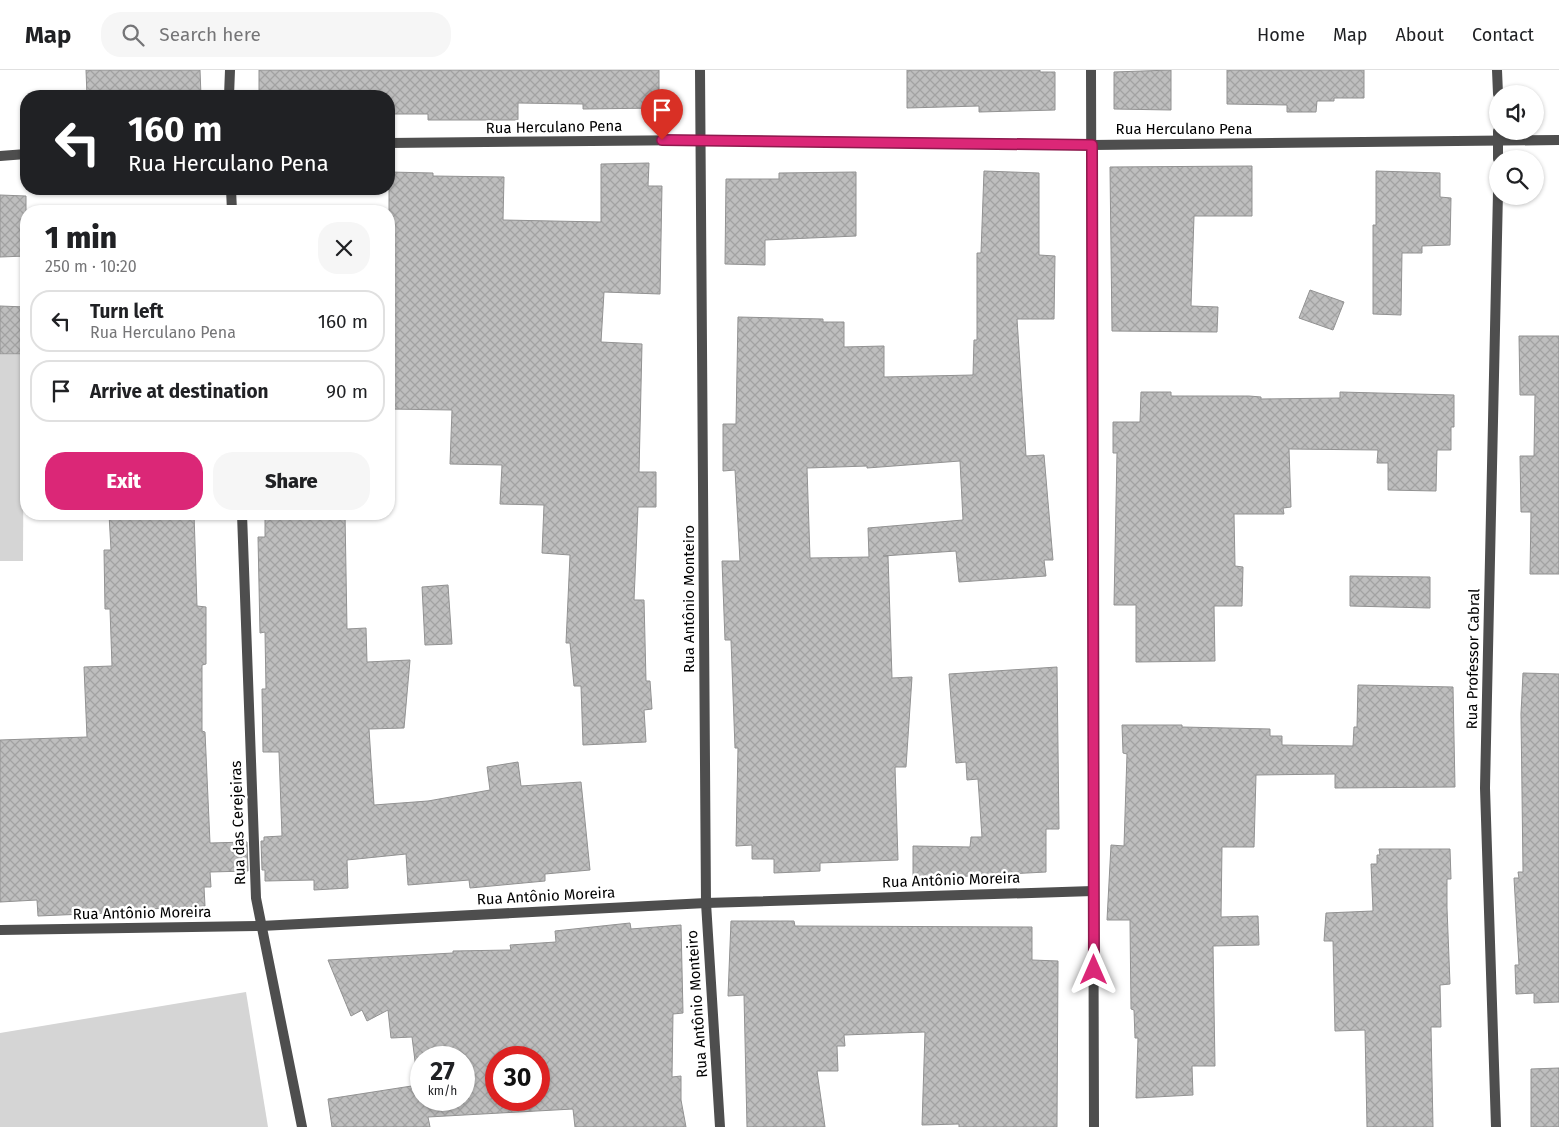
<!DOCTYPE html>
<meta charset="utf-8">
<style>
body{margin:0;font-family:"Fira Sans",sans-serif;background:#f6f6f6;color:#202124;height:100vh;display:flex;flex-direction:column;font-size:19px;white-space:nowrap}
*{box-sizing:border-box;margin:0}
p{font-size:16px;color:#757577}
.icon{flex:none;width:28px;height:28px;fill:none;stroke:currentColor;stroke-width:2;stroke-linecap:round;stroke-linejoin:round}
.map{position:relative;flex:1;overflow:hidden}
.side{position:absolute;left:20px;top:135px;width:375px;height:315px;display:flex;flex-direction:column;background:#fff;border-radius:20px;box-shadow:0 1px 4px #0004}
.side>*{flex:none}
.banner{position:absolute;left:20px;top:20px;width:375px;height:105px;border-radius:20px;box-shadow:0 1px 4px #0004;background:#202124;color:#fff;overflow:hidden}
.fabs{position:absolute;left:1489px;top:15px;display:grid;gap:10px}
.fabs a{display:grid;place-items:center;width:55px;height:55px;border-radius:50%;background:#fff;box-shadow:0 1px 4px #0004;font-size:25px}
.speed{position:absolute;left:410px;top:976px;display:flex;gap:10px;font-size:25px;font-weight:700;text-align:center}
.speed>*{display:grid;place-content:center;width:65px;height:65px;border-radius:50%;background:#fff;box-shadow:0 1px 4px #0004;line-height:1}
.speed small{font-size:12px;font-weight:400}
.speed .limit{border:8px solid #d22;background:#fff;color:#111}
.pin{position:absolute;display:grid;place-items:center;width:42px;height:42px;color:#fff;margin:-51px -21px;border-radius:50% 50% 50% 0;rotate:-45deg;box-shadow:0 0 5px #0007}
.pin .icon{rotate:45deg}
.me{position:absolute;width:55px;margin:-28px;rotate:0deg;stroke-linejoin:round;filter:drop-shadow(0 0 4px #0008)}
.turn{display:flex;align-items:center;gap:18px;height:105px;padding:0 25px;font-size:22px}
.turn .icon{width:65px;height:65px;stroke-width:2.5}
.turn b{display:block;font-size:35px;line-height:42px}
.round{display:grid;place-items:center;flex:none;width:52px;height:52px;border-radius:20px;background:#f6f6f6}
.overview{display:flex;align-items:center;justify-content:space-between;height:85px;padding:0 25px}
h1{font-size:30px;font-weight:800;line-height:38px}
.primary-button{display:flex;gap:10px;margin-top:auto;padding:10px 25px}
.primary-button a{flex:1;height:58px;border-radius:20px;background:#db2777;color:#fff;font-size:20px;font-weight:800;line-height:58px;text-align:center}
.primary-button a+a{background:#f6f6f6;color:#202124}
ul{padding:0;list-style:none}
li{display:flex;align-items:center;gap:15px;height:62px;margin:0 10px 8px;padding:0 15px;border:2px solid #e0e0e0;border-radius:20px}
li div{flex:1}
li b{display:block;font-size:19px}
li em{font-style:normal}
header{display:flex;align-items:center;gap:30px;box-sizing:border-box;height:70px;padding:0 25px;background:#fff;border-bottom:1px solid #e0e0e0}
header strong{font-size:24px}
nav{display:flex;gap:28px;margin-inline-start:auto;font-size:18px}
.search{width:350px;height:45px;background:#f6f6f6;display:flex;align-items:center;gap:12px;box-sizing:border-box;padding:0 18px;border-radius:20px;color:#757577;font-size:19px}
.map>svg:first-child{display:block}
.garden{fill:#d5d5d5}
.building{fill:url(#building-cross-hatch);stroke:#929292;fill-rule:evenodd}
.lines{fill:none;stroke-linecap:round;stroke-linejoin:round}
.street{stroke:#4e4e4e;stroke-width:10}
.route-casing{stroke:#8e194d;stroke-width:12}
.route{stroke:#db2777;stroke-width:9}
.labels{text-anchor:middle;stroke-width:5;stroke-linejoin:round;paint-order:stroke}
.street-label{font-size:15px;fill:#000;stroke:#fff}
</style>
<header>
<strong>Map</strong>
<div class="search"><svg class="icon" aria-label="search" viewBox="0 0 24 24"><circle cx="10" cy="10" r="6"/><path d="M15 15l6 6"/></svg>Search here</div>
<nav><a>Home</a><a>Map</a><a>About</a><a>Contact</a></nav>
</header>
<div class="map">
<svg width="1559" height="1057" viewBox="0 0 1559 1057">
<defs>
<pattern id="building-cross-hatch" width="8" height="8" patternUnits="userSpaceOnUse" patternTransform="scale(1.25)"><rect width="8" height="8" fill="#bebebe"/><path d="M0 0l8 8M0 8l8-8" fill="none" stroke="#a2a2a2"/></pattern>
</defs>
<rect width="100%" height="100%" fill="#fff"/>
<g class="garden">
<path d="M0 285H24L23 491H0Z"/>
<path d="M246 922 268 1057H0V963Z"/>
</g>
<g class="building">
<path d="M86 0H200L201 26H87Z"/>
<path d="M259 0H659V38L583 39V34L518 33V50H428V44H389V26H259Z"/>
<path d="M907 0H1040V2H1055V40L979 42V36L907 38Z"/>
<path d="M1171 0V40L1114 39V2Z"/>
<path d="M1227 0H1364V28H1334V31H1317L1316 42H1287V35L1227 34Z"/>
<path d="M649 93 648 116H662L660 224 604 222 601 272 642 274 639 402H656V437H638L634 530H644L646 611H650L652 639 644 640 646 672 583 675 581 616H574L570 573H566L570 485 542 483 544 435 500 434 502 395 450 394 452 340 389 339V102L433 103V106L504 107 503 150 601 152V94Z"/>
<path d="M1252 96V146H1194L1191 236 1218 237 1217 262 1112 261 1110 97Z"/>
<path d="M984 101 1039 103V185L1055 186 1054 249H1017L1026 386 1044 385 1053 490H1044L1046 506 959 512 956 481 883 486H888L892 608 912 607 906 697H895L898 790 820 793V801L774 803V789H752V775L736 776 738 678H735L731 570H725L722 491H740L735 400 723 401V354H736L738 247 823 249V252H844V277L884 276V307L973 305 974 270H977V183H981ZM960 391 963 450 868 458 869 487 810 488 807 398 867 396V398Z"/>
<path d="M1376 101 1440 103V127L1451 128 1450 175 1422 176V183H1402L1401 245 1373 244V155H1376Z"/>
<path d="M856 102V166L765 170V195L725 194 726 109H779V103Z"/>
<path d="M0 125 26 126V186L0 187Z"/>
<path d="M1310 220 1344 232 1333 260 1299 248Z"/>
<path d="M0 236 26 237V284H0Z"/>
<path d="M1519 266H1559V504H1530L1531 442H1521L1520 386H1534L1535 325H1520Z"/>
<path d="M1141 322H1171V326H1249L1261 327V329L1340 328V322L1454 325V357H1451V380H1437L1436 421 1388 420V393H1377L1378 380 1289 379 1291 437 1283 438 1284 444H1234L1235 496 1243 497 1242 536H1214L1215 591 1136 592V535H1114L1117 383H1113V352H1140Z"/>
<path d="M109 444H194L197 536 206 537V594L202 595V661L205 662 210 773 247 772 248 801 210 802 211 817H204L205 836 131 840V842L38 846 37 830 0 832V670L87 667 84 597 112 596 110 539H105L104 480H111Z"/>
<path d="M265 444H345L347 559 366 558 367 592 410 590 404 658 369 659 374 735 428 731 490 720 487 697 518 692 521 716 581 712 590 800 545 804V811L470 818 469 810 408 815 406 784 347 790 348 818 314 820V810L265 811V800H262L261 771H264V767L282 766 279 682H263L262 619H266L265 562 260 563 258 467H265Z"/>
<path d="M1350 506 1430 507V538L1350 536Z"/>
<path d="M448 515 452 574 425 575 422 517Z"/>
<path d="M1057 597 1059 759H1046V802L913 809V776L970 777 971 767H982L978 709 967 710 966 692 956 693 949 604Z"/>
<path d="M1523 603 1559 604V932L1534 933V923L1516 924 1515 895H1519L1514 808H1519L1518 802H1523L1521 644Z"/>
<path d="M1358 615 1453 617 1455 717 1335 718V704L1256 705 1254 777H1222L1221 847 1258 846 1259 875 1213 876 1215 996H1192L1193 1025 1136 1028 1138 968H1135L1134 940 1131 939 1130 850H1107L1111 775 1124 776 1127 684 1123 683 1122 655H1182V657L1270 659V666H1282V675L1353 676 1354 657H1357Z"/>
<path d="M1379 779H1450L1451 809H1447V838L1450 914 1440 915 1441 957H1431L1433 1057H1367L1365 960 1335 961 1333 871H1324L1326 843 1373 841 1371 794H1377V785H1380Z"/>
<path d="M731 851H794L795 856 1032 857V890L1058 891 1057 1057H959V1054L922 1055 925 962 844 965 845 976H837L838 1001H817L825 1057H747L744 925 728 926Z"/>
<path d="M630 853 631 859 681 855 683 943 673 944 672 1007 681 1006V1030L686 1057H575L573 1039 428 1047 430 1057H332L328 1029 418 1015 412 967 391 968 388 940 367 951 362 940 351 946 328 890 453 883V881L511 880 510 875 556 872 555 861ZM421 988H464V1030H421ZM496 988H539V1030H496Z"/>
<path d="M1559 998V1057H1531V999Z"/>
</g>
<g class="lines">
<g class="street">
<path d="M700 0 706 833 720 1057"/>
<path d="M1091 0 1094 1057"/>
<path d="M1497 0 1498 24"/>
<path d="M229 26 230 0"/>
<path d="M389 73 701 70 1092 75 1559 70"/>
<path d="M0 86 26 84"/>
<path d="M1498 89V61"/>
<path d="M231 119 232 141"/>
<path d="M242 444 256 828 302 1057"/>
<path d="M0 860 261 856 706 833 1093 821"/>
<path d="M1496 1057 1485 718 1498 122"/>
</g>
</g>
<g class="lines">
<defs>
<path id="route" d="M662 70 1092 75 1094 900"/>
</defs>
<use href="#route" class="route-casing"/>
<use href="#route" class="route"/>
</g>
<g class="labels">
<g class="street-label">
<text transform="translate(554 57) rotate(-1)" y="5">Rua Herculano Pena</text>
<text x="1184" y="64">Rua Herculano Pena</text>
<text transform="translate(689 529) rotate(-90)" y="5">Rua Antônio Monteiro</text>
<text transform="translate(1473 589) rotate(-89)" y="5">Rua Professor Cabral</text>
<text transform="translate(238 753) rotate(-92)" y="5">Rua das Cerejeiras</text>
<text transform="translate(951 810) rotate(-2)" y="5">Rua Antônio Moreira</text>
<text transform="translate(546 826) rotate(-3)" y="5">Rua Antônio Moreira</text>
<text transform="translate(142 843) rotate(-1)" y="5">Rua Antônio Moreira</text>
<text transform="translate(697 934) rotate(-94)" y="5">Rua Antônio Monteiro</text>
</g>
</g>
</svg>
<div class="fabs">
<a><svg class="icon" aria-label="sound" viewBox="0 0 24 24"><path d="M4 9h4l5-4v14l-5-4H4zM17 9q2 3 0 6"/></svg></a>
<a><svg class="icon" aria-label="search" viewBox="0 0 24 24"><circle cx="10" cy="10" r="6"/><path d="M15 15l6 6"/></svg></a>
</div>
<div class="speed"><div>27<small>km/h</small></div><div class="limit">30</div></div>
<div class="pin" style="left:662px;top:70px;background:#d93025"><svg class="icon" aria-label="arrive" viewBox="0 0 24 24"><path d="M6 21V4h12l-3 4 3 4H6"/></svg></div>
<svg class="me" style="left:1094px;top:900px" viewBox="-20 -20 40 40"><path d="M0-17L14 15 0 8-14 15z" fill="#db2777" stroke="#fff" stroke-width="4"/></svg>
<div class="banner">
<div class="turn"><svg class="icon" aria-label="left" viewBox="0 0 24 24"><path d="M17 20v-9H6M10 6l-5 5 5 5"/></svg><div><b>160 m</b>Rua Herculano Pena</div></div>
</div>
<section class="side">
<div class="overview"><div><h1>1 min</h1><p>250 m · 10:20</p></div><a class="round"><svg class="icon" aria-label="close" viewBox="0 0 24 24"><path d="M6 6l12 12M18 6L6 18"/></svg></a></div>
<ul>
<li><svg class="icon" aria-label="left" viewBox="0 0 24 24"><path d="M17 20v-9H6M10 6l-5 5 5 5"/></svg><div><b>Turn left</b><p>Rua Herculano Pena</p></div><em>160 m</em></li>
<li><svg class="icon" aria-label="arrive" viewBox="0 0 24 24"><path d="M6 21V4h12l-3 4 3 4H6"/></svg><div><b>Arrive at destination</b></div><em>90 m</em></li>
</ul>
<div class="primary-button"><a>Exit</a><a>Share</a></div>
</section>
</div>
